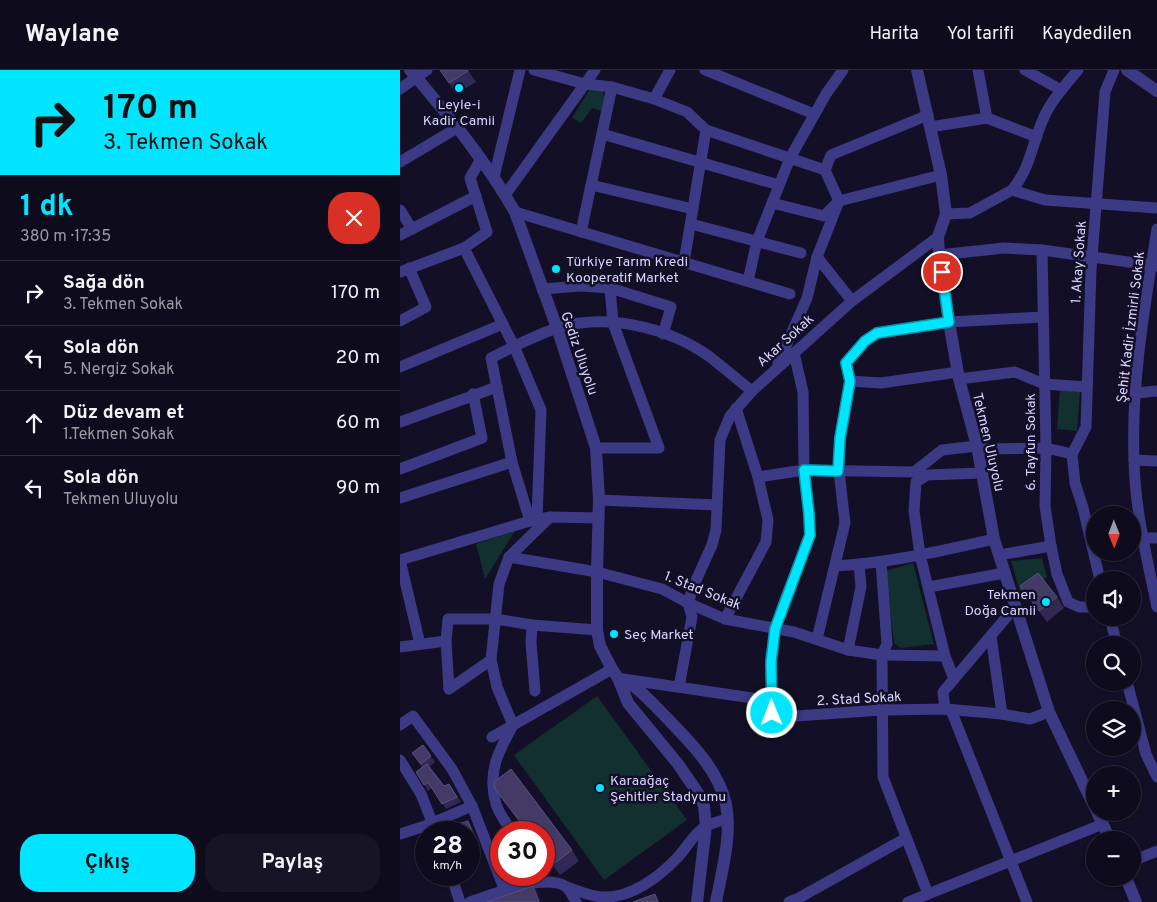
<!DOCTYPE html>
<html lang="tr">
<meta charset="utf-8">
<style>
body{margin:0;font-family:Overpass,sans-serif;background:#171425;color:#f1f3f6;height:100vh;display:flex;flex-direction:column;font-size:19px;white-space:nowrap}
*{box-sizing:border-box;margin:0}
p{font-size:16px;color:#9b9ba3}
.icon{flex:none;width:28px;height:28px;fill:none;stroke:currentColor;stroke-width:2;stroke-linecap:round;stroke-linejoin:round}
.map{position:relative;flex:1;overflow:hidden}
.drawer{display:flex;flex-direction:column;background:#0e0b1c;width:400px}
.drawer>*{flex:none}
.hud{background:#00e5ff;color:#111;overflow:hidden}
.needle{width:32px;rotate:179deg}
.controls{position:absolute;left:686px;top:436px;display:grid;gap:10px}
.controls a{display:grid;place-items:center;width:55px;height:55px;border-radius:50%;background:#0e0b1c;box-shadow:0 1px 4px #0004,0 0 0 1px #2e2b3b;font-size:25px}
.speed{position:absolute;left:15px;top:751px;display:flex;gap:10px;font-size:25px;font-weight:700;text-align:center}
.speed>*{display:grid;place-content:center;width:65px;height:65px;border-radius:50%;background:#0e0b1c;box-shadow:0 1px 4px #0004,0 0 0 1px #2e2b3b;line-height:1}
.speed small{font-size:12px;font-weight:400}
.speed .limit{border:8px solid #d22;background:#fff;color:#111}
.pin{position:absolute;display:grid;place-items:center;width:42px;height:42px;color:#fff;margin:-21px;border:2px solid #fff;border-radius:50%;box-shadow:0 1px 5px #0007}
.me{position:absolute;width:55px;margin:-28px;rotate:359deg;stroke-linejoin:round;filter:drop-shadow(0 0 4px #0008)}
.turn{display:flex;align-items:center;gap:18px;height:105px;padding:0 20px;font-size:22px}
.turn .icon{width:65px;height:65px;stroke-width:2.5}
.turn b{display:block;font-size:35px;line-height:42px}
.round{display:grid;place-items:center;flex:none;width:52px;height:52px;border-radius:20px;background:#171425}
.overview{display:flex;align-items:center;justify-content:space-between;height:85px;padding:0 20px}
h1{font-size:30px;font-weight:700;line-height:38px;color:#00e5ff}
.primary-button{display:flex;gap:10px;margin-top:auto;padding:10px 20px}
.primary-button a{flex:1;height:58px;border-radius:20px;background:#00e5ff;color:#111;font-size:20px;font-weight:700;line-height:58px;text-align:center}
.primary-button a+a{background:#171425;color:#f1f3f6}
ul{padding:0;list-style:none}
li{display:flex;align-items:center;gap:15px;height:65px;padding:0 20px;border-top:1px solid #2e2b3b}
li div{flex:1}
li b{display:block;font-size:19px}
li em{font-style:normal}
header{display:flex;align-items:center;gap:30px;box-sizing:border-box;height:70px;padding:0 25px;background:#0e0b1c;border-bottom:1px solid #2e2b3b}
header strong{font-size:24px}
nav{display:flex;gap:28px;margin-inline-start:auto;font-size:18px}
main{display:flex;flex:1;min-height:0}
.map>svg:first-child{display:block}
.green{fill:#12302f}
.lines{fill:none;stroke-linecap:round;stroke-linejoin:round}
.minor{stroke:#3d3a85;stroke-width:11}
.tertiary{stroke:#3d3a85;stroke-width:12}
.wall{fill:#312854}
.shaded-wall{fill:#1d163a}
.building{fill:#433a66;stroke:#5a527e}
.route-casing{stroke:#0095a6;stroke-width:12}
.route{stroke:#00e5ff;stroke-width:9}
.poi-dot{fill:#00e5ff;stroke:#130f26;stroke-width:2}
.labels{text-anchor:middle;stroke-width:5;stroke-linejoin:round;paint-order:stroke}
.poi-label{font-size:14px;fill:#d9d4ff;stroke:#130f26;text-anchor:start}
.street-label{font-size:14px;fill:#d9d4ff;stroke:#130f26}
</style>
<header>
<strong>Waylane</strong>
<nav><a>Harita</a><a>Yol tarifi</a><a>Kaydedilen</a></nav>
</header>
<main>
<section class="drawer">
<div class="hud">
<div class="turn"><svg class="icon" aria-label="right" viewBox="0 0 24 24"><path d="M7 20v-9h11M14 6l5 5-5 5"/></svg><div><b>170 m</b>3. Tekmen Sokak</div></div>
</div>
<div class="overview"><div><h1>1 dk</h1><p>380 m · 17:35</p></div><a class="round" style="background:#d93025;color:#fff"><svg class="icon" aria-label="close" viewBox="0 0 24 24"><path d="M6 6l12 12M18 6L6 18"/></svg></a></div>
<ul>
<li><svg class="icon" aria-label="right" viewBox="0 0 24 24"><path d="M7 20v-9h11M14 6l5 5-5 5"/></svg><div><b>Sağa dön</b><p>3. Tekmen Sokak</p></div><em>170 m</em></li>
<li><svg class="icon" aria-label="left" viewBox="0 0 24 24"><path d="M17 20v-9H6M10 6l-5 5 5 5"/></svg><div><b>Sola dön</b><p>5. Nergiz Sokak</p></div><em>20 m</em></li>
<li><svg class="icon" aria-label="ahead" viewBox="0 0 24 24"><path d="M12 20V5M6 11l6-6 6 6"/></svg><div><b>Düz devam et</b><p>1.Tekmen Sokak</p></div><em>60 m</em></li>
<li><svg class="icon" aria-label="left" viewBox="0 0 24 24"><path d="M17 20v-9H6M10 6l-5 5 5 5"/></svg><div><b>Sola dön</b><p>Tekmen Uluyolu</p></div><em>90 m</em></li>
</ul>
<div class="primary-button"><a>Çıkış</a><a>Paylaş</a></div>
</section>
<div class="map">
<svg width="757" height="832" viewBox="0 0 757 832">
<rect width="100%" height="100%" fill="#130f26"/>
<g class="green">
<path d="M190 19 203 21 205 32 204 42 192 38 181 53 172 48Z"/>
<path d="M660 320 680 322 677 361 657 359Z"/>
<path d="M115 461 85 509 76 474Z"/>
<path d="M642 488 647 507 620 522 611 491Z"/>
<path d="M513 493 534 574 501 578 494 573 485 501Z"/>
<path d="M197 626 287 750 204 810 114 685Z"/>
</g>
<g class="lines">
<g class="minor">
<path d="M134 0 185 14 212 17 254 29 287 42 306 60 425 100 439 131 417 187 407 228 378 294"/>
<path d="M305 0 414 44"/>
<path d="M578 0 587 48"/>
<path d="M625 0 661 20"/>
<path d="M0 19 27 0"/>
<path d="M254 29 270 0"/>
<path d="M530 57 587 48 637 67"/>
<path d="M202 64 379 115"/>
<path d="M0 92 57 58"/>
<path d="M425 100 431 85 528 45"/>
<path d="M94 107 120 0"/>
<path d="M191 115 293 139"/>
<path d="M612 120C632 97 633 66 647 41 655 26 667 13 678 0"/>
<path d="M105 125 195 0"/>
<path d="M372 133 424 146 439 131 541 105"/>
<path d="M0 140 12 159"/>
<path d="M115 142 390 224"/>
<path d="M546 144 570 143 612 120 645 130 757 138"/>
<path d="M291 154 401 183"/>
<path d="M757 159C745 235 731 313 734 390 735 440 747 488 757 537"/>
<path d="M181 162 212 17"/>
<path d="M0 165 76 126"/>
<path d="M64 178 114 276 141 340 137 449"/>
<path d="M642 180 646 378 645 436 651 476 657 504 668 532 679 537H695"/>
<path d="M539 185 604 178 642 180 757 196"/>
<path d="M417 187 452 231"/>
<path d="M284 192 306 60"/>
<path d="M0 202 64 178 87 162 70 108 81 89"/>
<path d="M348 211 357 171 390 88 426 24 443 0"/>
<path d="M142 219 181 216 210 218 271 237 263 264"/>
<path d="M0 251 26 237 9 198"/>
<path d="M0 297 103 254"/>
<path d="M559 309 615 302 644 314 687 317"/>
<path d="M450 311 481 313 558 302"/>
<path d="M736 323 757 321"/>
<path d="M0 352 97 317"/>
<path d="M196 378H259L213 253 210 218"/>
<path d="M578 379 646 378 672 384"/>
<path d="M672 384 686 357 691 200 705 22 714 0"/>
<path d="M672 384 675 413 683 438 700 510"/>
<path d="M734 390 757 391"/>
<path d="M0 399 82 368 73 324"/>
<path d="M358 407 404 400 514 402 542 380 577 376"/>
<path d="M0 428 112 392"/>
<path d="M199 430 317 435"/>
<path d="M130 451 112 392 91 288C112 277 134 266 157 258 207 243 268 257 310 287 324 298 338 310 352 321"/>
<path d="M732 471 743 468H757"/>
<path d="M599 485 651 476"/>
<path d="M109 487 197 502 262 519 288 533 325 549 394 562 448 580 482 585 545 586"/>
<path d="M481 492 487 574 482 585 483 707 528 824"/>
<path d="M435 496C489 493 541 481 594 469"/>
<path d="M529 517 604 503"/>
<path d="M710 548 717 575"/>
<path d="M325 549 366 472 368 450 358 407 336 338"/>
<path d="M132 555 131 573 135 621"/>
<path d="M591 566 602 644"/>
<path d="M417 569 445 453 439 401 440 368 450 311 446 293 465 271 477 263 549 252 643 247"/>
<path d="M20 574 0 490 130 451 150 447 199 448"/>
<path d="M0 577 46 571"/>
<path d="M448 580 461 517 459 494"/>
<path d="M223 609 359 629 364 637 382 647 482 640 545 639 602 644 630 649 649 642"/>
<path d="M554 609 545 586 520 485 514 441 516 412 527 405 582 403"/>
<path d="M727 612 746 684 757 707"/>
<path d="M279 617 292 547 288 533 293 517 312 475 316 460 320 370 330 346 352 321 452 231 538 167"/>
<path d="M49 619 46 571 48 549H96L132 555 197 560"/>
<path d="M49 619 91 590"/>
<path d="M545 639 543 622 615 537"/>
<path d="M551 640 627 832"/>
<path d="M372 643 371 591 375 559 383 535 410 465 409 444 404 400 403 322 394 283"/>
<path d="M0 655 13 646 52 699 72 736 105 821"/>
<path d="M92 667 212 599"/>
<path d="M0 690 21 724 36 762"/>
<path d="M112 762C107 754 99 744 96 734 87 703 98 682 113 655L97 617 91 590 99 514 109 487 150 447"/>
<path d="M0 764 25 756 72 736"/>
<path d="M732 791 757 781"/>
<path d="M51 805 60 832"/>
<path d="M167 817C179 821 191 827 204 827 231 828 259 807 277 788 287 778 293 764 305 757 311 753 320 751 327 749"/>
<path d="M70 832C92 825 144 803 165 816 170 819 173 827 176 832"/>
<path d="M389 832 397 829 506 768"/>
<path d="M508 832 703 754"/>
</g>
<g class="tertiary">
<path d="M10 0C48 45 86 91 115 142L157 258 196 378 199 430 197 502V560L200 576 212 599 218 608 228 633 278 694 300 726 304 736 306 756 297 832"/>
<path d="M517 0 541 105 546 144 538 167 539 185 549 252 559 309 577 376 594 469 649 642 695 738"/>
<path d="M727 0 757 21"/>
<path d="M218 608C224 611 230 613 235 617 245 625 254 635 263 644 287 669 318 698 326 734 332 766 322 800 316 832"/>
<path d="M697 742 710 770"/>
<path d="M726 808 736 832"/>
</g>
</g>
<g class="wall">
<path d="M68 0 76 12 56 24 49 13Z"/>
<path d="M620 516 657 527 664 538 647 552Z"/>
<path d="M23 675 35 692 29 697 44 716 49 714 61 732 46 739 32 718 28 721 16 702 22 697 12 683Z"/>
<path d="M95 719 172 780 179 791 160 805 144 784V762H127Z"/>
<path d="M72 757 80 778 69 781V762Z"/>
</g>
<g class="shaded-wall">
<path d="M68 751 72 757 80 778 77 773Z"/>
<path d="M133 816 139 824 142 832H139Z"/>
</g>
<g class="building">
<path d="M40 0H67L68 1 49 13Z"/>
<path d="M638 503 657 527 639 541 620 516Z"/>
<path d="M23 675 31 686 21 694 12 683Z"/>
<path d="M27 694 44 716 49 714 57 727 42 734 28 712 24 715 16 702Z"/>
<path d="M111 699 172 780 152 795 144 783V762H128L95 719 94 712Z"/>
<path d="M68 751 77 773 69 775V762H39V760Z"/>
<path d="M133 816 139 832H87Z"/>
<path d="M255 824 258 832H233Z"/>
</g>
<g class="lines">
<defs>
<path id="route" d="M372 643 371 592 375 559 410 465 409 444 404 400 438 401 440 368 450 311 446 293 465 271 477 263 549 252 542 202"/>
</defs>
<use href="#route" class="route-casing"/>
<use href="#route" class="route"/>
</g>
<g class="poi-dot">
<circle cx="59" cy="18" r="5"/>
<circle cx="156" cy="199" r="5"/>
<circle cx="646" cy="532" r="5"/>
<circle cx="214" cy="564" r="5"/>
<circle cx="200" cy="718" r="5"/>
</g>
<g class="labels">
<g class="poi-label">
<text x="59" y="39" text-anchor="middle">Leyle-i<tspan x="59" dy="16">Kadir Camii</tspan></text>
<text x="166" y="196">Türkiye Tarım Kredi<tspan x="166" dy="16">Kooperatif Market</tspan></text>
<text x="636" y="529" text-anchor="end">Tekmen<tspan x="636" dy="16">Doğa Camii</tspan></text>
<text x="224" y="569">Seç Market</text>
<text x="210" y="715">Karaağaç<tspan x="210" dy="16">Şehitler Stadyumu</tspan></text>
</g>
<g class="street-label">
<text transform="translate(678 192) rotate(-86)" y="5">1. Akay Sokak</text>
<text transform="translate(730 257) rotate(-83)" y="5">Şehit Kadir İzmirli Sokak</text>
<text transform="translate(385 270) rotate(-42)" y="5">Akar Sokak</text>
<text transform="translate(180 283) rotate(71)" y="5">Gediz Uluyolu</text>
<text transform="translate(589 372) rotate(77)" y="5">Tekmen Uluyolu</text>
<text transform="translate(630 372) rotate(-90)" y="5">6. Tayfun Sokak</text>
<text transform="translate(303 520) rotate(22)" y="5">1. Stad Sokak</text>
<text transform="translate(459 628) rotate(-3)" y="5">2. Stad Sokak</text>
</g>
</g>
</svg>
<div class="controls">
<a><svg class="needle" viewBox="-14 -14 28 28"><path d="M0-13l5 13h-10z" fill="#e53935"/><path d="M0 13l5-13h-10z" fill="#9b9ba3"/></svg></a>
<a><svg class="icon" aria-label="sound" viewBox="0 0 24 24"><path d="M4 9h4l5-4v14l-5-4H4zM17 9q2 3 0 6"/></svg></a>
<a><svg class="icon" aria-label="search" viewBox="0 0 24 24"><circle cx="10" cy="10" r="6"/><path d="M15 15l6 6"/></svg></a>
<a><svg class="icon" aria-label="layers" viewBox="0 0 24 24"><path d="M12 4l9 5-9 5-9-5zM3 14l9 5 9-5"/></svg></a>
<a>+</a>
<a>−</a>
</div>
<div class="speed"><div>28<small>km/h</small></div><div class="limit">30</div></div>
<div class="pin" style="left:542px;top:202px;background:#d93025"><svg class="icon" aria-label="arrive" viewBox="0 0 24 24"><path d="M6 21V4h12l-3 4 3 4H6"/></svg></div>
<svg class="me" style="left:372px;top:643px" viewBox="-20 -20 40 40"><circle r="17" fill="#00e5ff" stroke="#fff" stroke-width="3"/><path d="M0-11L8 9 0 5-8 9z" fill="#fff"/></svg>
</div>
</main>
